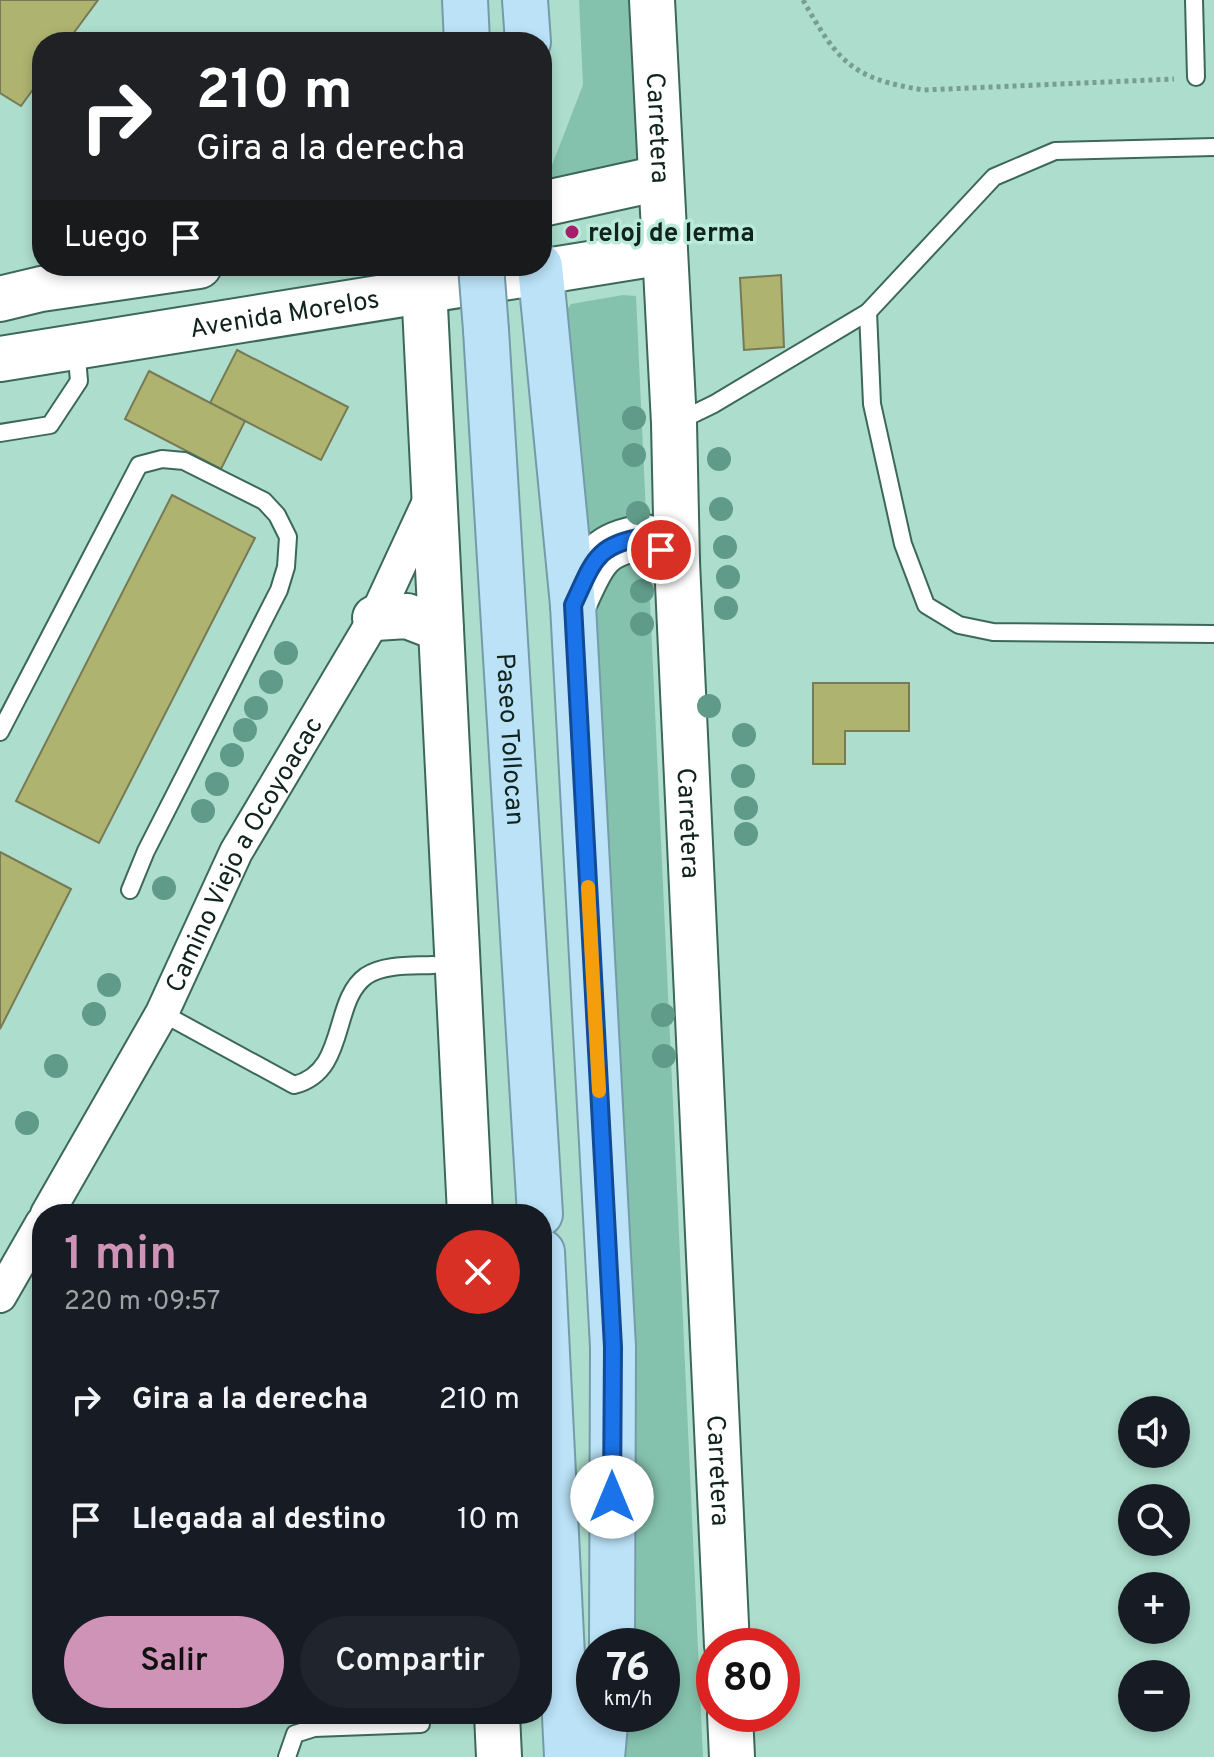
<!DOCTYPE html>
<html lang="es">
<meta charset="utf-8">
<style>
body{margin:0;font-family:Overpass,sans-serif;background:#20242c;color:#f1f3f6;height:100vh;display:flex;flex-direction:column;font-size:30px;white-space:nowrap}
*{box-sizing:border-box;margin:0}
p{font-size:26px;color:#9ea1a6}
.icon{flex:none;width:44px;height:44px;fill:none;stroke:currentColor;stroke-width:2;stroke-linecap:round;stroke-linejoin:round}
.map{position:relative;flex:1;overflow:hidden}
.details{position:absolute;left:32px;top:1204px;width:520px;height:520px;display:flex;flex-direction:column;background:#171b24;border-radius:32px;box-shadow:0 4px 12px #0003}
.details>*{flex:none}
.hud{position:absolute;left:32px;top:32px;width:520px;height:244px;border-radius:32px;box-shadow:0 4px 12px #0003;background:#202124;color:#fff;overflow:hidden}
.tools{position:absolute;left:1118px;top:1396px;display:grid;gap:16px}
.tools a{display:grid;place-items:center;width:72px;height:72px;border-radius:50%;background:#171b24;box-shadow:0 4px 12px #0003;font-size:40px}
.speed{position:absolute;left:576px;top:1628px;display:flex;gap:16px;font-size:40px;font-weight:700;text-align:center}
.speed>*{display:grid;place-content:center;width:104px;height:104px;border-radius:50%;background:#171b24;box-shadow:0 4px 12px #0003;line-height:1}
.speed small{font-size:20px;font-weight:400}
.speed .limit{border:12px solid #d22;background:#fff;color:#111}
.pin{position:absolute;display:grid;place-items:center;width:68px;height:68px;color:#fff;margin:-34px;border:4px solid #fff;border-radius:50%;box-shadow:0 2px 8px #0007}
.me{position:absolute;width:88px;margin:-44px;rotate:0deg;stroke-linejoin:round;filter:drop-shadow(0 0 6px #0008)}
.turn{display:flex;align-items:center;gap:28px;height:168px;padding:0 32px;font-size:36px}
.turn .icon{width:104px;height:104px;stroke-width:2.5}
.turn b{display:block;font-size:56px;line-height:68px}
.then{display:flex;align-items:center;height:76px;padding:0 32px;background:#0003;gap:16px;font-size:30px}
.round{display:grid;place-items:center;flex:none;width:84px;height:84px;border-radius:42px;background:#20242c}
.overview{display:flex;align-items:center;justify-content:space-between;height:136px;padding:0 32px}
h1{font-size:48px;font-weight:600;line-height:60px;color:#ce93b7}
.button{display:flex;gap:16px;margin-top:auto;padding:16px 32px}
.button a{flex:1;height:92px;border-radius:48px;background:#ce93b7;color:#111;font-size:32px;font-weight:600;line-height:92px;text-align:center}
.button a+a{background:#20242c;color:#f1f3f6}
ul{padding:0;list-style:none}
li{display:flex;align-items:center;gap:24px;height:120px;padding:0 32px}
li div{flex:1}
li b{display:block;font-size:30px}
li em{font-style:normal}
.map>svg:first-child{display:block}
.green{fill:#85c2ae}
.building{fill:#aeb36f;stroke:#777a55;stroke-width:2}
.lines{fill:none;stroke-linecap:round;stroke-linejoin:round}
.service-casing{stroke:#3c685a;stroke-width:20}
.minor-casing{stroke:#3c685a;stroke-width:36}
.secondary-casing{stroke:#3c685a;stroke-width:48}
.trunk-casing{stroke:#749ba9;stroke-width:48}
.path{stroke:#789e91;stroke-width:5;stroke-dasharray:4 4;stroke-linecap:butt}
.service{stroke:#fff;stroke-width:16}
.minor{stroke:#fff;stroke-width:32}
.secondary{stroke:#fff;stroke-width:44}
.trunk{stroke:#bbe2f7;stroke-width:44}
.trunk-bridge-casing{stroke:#749ba9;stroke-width:48;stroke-linecap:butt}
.trunk-bridge{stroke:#bbe2f7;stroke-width:44}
.tree{fill:#609a88}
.route-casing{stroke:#114b97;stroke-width:20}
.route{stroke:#1a73e8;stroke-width:14}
.slow{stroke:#f59e0b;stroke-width:14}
.poi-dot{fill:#a41e6a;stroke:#baead9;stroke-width:3}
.labels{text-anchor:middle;stroke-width:7;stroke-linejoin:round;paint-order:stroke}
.street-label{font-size:26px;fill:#11231d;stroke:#baead9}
.poi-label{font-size:26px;font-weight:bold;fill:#11231d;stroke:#baead9;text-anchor:start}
</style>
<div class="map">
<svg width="1214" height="1757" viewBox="0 0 1214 1757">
<rect width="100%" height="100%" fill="#adddcc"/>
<g class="green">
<path d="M579 0H654L660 185 542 191 583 85Z"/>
<path d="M623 295 636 296 703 1757H624L627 1714H662V1646H628L561 318 571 304Z"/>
</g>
<g class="building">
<path d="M0 0H98L67 42H42V77L21 106 0 93Z"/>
<path d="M781 275 784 347 744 350 740 278Z"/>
<path d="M237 350 348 407 321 460 210 403Z"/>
<path d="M149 371 245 421 221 469 125 419Z"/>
<path d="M172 495 255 538 99 843 16 801Z"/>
<path d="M813 683H909V731H845V764H813Z"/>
<path d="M0 852 71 889 0 1029Z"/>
</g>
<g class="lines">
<defs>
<g id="service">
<path d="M1194 0 1196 77"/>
<path d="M868 312 872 404 903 544 926 605 959 625 993 632 1214 634"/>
<path d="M677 422 714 404 868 312 994 177 1055 151 1214 147"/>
<path d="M0 433 50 425 79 381 76 347"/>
<path d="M0 732 139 465 162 459 184 461 264 501 277 515 288 537 286 567 279 590 146 851 130 890"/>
<path d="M162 1013 294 1085C348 1072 331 1001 366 976 384 964 412 966 433 965"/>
<path d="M287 1757 295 1734 314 1728 421 1724"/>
</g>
<g id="minor">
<path id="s1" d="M47 1214 162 1013 236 852 375 618 432 495"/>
<path d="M0 1296 42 1223"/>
</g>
<g id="secondary">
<path id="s2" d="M652 0 674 423 677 562 727 1646"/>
<path d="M542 204 660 178"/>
<path d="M423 266 470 1214"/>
<path d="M0 299 41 289 199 266"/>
<path id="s3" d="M0 359 664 252"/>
<path d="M573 605C593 563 595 544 645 537L677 562"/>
<path d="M375 618 407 616 441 629"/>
<path d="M497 1714 499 1757"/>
<path d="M730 1714 732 1757"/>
</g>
<g id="trunk">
<path d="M465 0 467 42"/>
<path d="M525 0 528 42"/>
<path d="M540 266 573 605 613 1347 612 1646"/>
<path id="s4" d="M486 330 540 1214"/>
<path d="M542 1252 567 1757"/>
<path d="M602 1757 606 1714"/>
</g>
</defs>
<use href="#service" class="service-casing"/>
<use href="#minor" class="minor-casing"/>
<use href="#secondary" class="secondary-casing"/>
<use href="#trunk" class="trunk-casing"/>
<path class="path" d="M803 0C838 62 852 79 924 90L1174 79"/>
<use href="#service" class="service"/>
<use href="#minor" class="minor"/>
<use href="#secondary" class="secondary"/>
<use href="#trunk" class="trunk"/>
<defs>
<path id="trunk-bridge" d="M481 266 486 330"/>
</defs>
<use href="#trunk-bridge" class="trunk-bridge-casing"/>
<use href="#trunk-bridge" class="trunk-bridge"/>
</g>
<g class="tree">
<circle cx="634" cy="418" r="12"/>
<circle cx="634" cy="455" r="12"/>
<circle cx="719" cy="459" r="12"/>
<circle cx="721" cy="509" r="12"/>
<circle cx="638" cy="513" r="12"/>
<circle cx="725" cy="547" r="12"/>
<circle cx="728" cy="577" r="12"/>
<circle cx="642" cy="591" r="12"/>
<circle cx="726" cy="608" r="12"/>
<circle cx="642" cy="624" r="12"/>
<circle cx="286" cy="653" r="12"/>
<circle cx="271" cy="682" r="12"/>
<circle cx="709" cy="706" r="12"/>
<circle cx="256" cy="708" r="12"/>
<circle cx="245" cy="730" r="12"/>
<circle cx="744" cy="735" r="12"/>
<circle cx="232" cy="755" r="12"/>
<circle cx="743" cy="776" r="12"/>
<circle cx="217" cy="784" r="12"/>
<circle cx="746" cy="808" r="12"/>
<circle cx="203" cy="811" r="12"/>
<circle cx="746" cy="834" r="12"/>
<circle cx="164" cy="888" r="12"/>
<circle cx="109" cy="985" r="12"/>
<circle cx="94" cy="1014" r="12"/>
<circle cx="663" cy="1015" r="12"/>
<circle cx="664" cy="1056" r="12"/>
<circle cx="56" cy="1066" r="12"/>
<circle cx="27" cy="1123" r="12"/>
</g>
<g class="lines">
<defs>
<path id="route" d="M612 1497 613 1347 573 605C593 563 595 544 645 537L661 550"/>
</defs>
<use href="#route" class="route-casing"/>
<use href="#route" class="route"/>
<path class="slow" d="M588 887 599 1091"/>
</g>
<circle class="poi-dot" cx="572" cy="232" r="8"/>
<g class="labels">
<g class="street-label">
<text dy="9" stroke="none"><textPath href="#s2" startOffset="128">Carretera</textPath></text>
<text dy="9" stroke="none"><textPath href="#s3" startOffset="288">Avenida Morelos</textPath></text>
<text dy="9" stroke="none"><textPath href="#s4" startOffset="410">Paseo Tollocan</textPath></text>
<text dy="9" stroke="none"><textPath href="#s2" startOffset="824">Carretera</textPath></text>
<text dy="9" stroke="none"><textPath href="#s1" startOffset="410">Camino Viejo a Ocoyoacac</textPath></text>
<text dy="9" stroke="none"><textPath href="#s2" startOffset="1472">Carretera</textPath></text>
</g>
<g class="poi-label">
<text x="588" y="241">reloj de lerma</text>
</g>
</g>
</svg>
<div class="tools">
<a><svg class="icon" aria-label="sound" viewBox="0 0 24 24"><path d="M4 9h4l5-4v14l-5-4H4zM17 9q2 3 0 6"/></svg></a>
<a><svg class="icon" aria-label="search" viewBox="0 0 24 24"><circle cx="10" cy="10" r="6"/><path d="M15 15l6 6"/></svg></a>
<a>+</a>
<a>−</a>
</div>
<div class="speed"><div>76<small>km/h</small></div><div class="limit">80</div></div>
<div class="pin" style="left:661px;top:550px;background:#d93025"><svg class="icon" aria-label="arrive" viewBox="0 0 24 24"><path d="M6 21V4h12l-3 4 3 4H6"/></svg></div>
<svg class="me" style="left:612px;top:1497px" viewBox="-20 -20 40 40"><circle r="19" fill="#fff"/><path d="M0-13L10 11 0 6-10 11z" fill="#1a73e8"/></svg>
<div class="hud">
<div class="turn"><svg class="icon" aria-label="right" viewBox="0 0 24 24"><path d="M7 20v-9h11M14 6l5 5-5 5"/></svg><div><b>210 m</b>Gira a la derecha</div></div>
<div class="then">Luego<svg class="icon" aria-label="arrive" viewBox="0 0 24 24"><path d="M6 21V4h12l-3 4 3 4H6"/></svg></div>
</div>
<section class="details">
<div class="overview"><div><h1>1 min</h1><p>220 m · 09:57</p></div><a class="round" style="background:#d93025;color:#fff"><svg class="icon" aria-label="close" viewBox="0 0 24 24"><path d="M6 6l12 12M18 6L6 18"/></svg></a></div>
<ul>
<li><svg class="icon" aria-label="right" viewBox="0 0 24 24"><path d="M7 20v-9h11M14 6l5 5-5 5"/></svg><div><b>Gira a la derecha</b></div><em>210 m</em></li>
<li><svg class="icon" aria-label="arrive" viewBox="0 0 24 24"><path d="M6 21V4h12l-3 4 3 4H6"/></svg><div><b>Llegada al destino</b></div><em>10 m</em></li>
</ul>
<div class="button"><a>Salir</a><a>Compartir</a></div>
</section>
</div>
